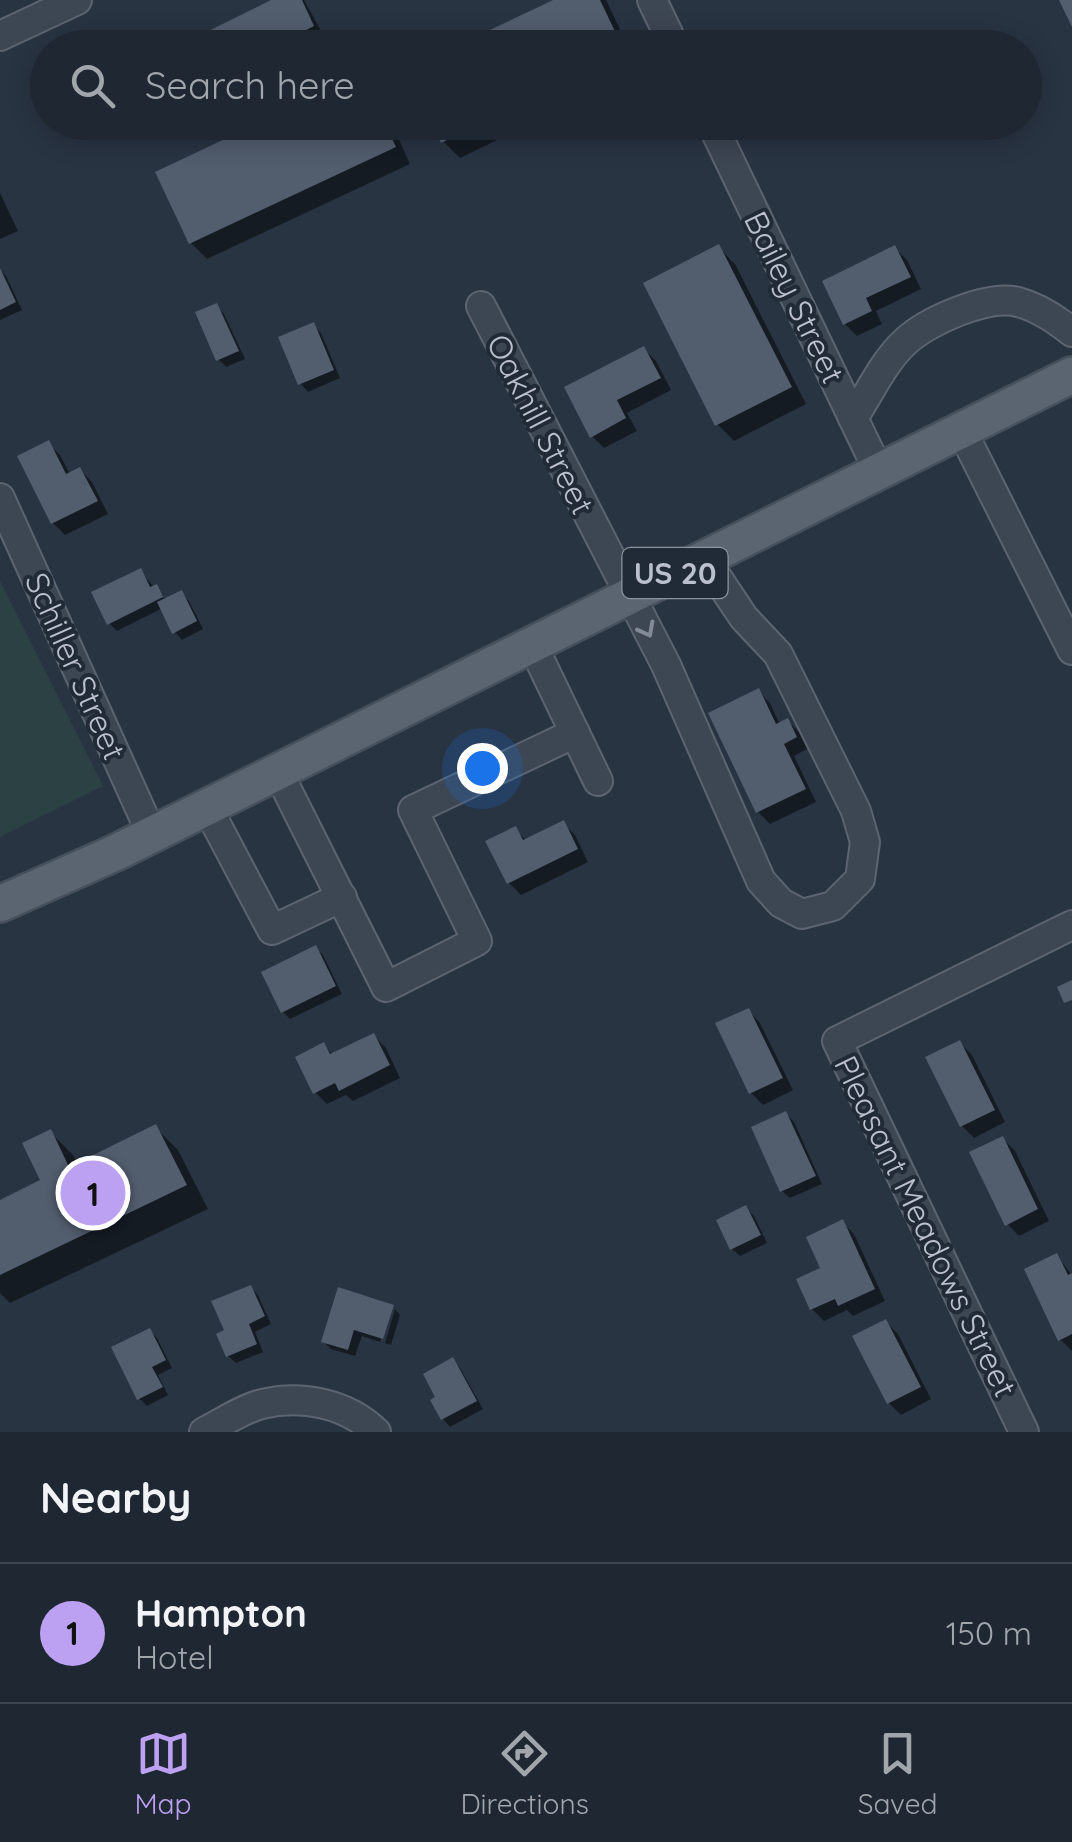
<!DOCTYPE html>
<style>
body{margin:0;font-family:Quicksand,sans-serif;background:#2c333e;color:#f1f3f6}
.you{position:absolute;left:482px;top:768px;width:35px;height:35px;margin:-25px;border:8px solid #fff;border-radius:50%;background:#1a73e8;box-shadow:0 0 0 15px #1a73e833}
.badge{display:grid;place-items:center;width:65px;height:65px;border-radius:50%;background:#bca0f2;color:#111;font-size:32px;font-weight:700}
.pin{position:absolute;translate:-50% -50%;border:5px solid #fff;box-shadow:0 2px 10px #0006}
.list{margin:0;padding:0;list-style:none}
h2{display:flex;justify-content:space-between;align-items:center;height:130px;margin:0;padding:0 40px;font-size:42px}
h2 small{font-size:32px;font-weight:400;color:#a1a5ac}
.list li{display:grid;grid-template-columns:65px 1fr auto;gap:30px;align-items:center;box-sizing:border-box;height:140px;padding:0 40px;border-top:2px solid #3c444d}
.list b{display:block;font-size:38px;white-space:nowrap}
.list p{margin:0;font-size:32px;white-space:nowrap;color:#a1a5ac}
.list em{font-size:32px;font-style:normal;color:#a1a5ac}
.icon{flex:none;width:55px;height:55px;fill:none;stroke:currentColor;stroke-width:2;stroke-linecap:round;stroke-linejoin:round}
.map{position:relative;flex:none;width:1072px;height:1432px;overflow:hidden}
.search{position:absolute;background:#1f2732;box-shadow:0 5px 25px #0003;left:30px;right:30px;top:30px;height:110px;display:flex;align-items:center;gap:25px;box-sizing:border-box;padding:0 35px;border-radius:55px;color:#a1a5ac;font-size:38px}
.sheet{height:270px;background:#1f2732}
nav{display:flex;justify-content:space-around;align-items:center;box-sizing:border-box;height:140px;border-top:2px solid #3c444d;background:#1f2732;font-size:28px;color:#a1a5ac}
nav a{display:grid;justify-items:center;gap:5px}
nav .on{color:#bca0f2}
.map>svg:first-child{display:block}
.green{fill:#2b4144}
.shadow{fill:#0007}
.building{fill:#525d6e}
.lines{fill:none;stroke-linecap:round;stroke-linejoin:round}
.minor-casing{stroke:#5b6470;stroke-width:32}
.major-casing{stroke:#464f5c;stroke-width:40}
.minor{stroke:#3d4653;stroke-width:28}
.major{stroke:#5b6572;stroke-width:35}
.oneway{stroke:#828a96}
.labels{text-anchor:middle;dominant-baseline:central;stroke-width:8;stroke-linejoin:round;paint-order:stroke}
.shield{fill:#212b38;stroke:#8c94a0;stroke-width:2.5}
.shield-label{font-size:30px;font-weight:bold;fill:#bac1cc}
.street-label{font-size:32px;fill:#bac1cc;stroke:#212b38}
</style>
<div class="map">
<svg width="1072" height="1432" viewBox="0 0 1072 1432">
<rect width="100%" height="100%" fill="#293443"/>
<polygon class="green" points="0,581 103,786 0,837"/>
<g class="shadow">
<polygon points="277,0 304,0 325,38 306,48 179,48"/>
<polygon points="559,0 606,0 629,48 458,48"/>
<polygon points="266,122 391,122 410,164 207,259 191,243"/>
<polygon points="435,122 534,122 460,158 444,142"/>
<polygon points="0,193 18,231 0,239"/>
<polygon points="719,248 735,264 806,404 734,441 718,425"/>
<polygon points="895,248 907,260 921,289 876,311 882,324 857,336 845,324"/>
<polygon points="0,270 6,276 22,310 0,320"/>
<polygon points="216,306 224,314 245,359 226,367 218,359"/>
<polygon points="313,325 321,333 340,378 308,392 301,384"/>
<polygon points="644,349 656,361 671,390 627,413 637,431 604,448 592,436"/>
<polygon points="48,443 60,455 70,474 80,470 92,482 108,514 65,535 53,523"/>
<polygon points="140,571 166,601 181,593 189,601 203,629 182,640 175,632 163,608 117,631 109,623"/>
<polygon points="758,691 770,703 780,725 788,721 800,733 807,749 794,756 816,802 770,824 758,812"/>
<polygon points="563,823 575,835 588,862 521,895 509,883 515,829 527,841"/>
<polygon points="315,948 323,955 342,994 290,1019 283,1012"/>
<polygon points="748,1010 760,1023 793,1090 763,1105 751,1093"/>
<polygon points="374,1036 386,1048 400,1078 353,1101 346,1095 327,1104 315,1092 324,1045 334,1056"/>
<polygon points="960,1043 972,1055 1005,1122 974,1138 962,1126"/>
<polygon points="786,1114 794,1122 822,1184 790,1198 782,1191"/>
<polygon points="155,1127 178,1150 208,1209 10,1303 0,1293 0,1203 44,1182 50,1132 73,1155 78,1165"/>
<polygon points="1003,1139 1015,1151 1049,1221 1019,1236 1007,1224"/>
<polygon points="746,1208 754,1216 767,1243 740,1256 732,1249"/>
<polygon points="842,1222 854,1234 885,1301 853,1316 847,1310 824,1321 812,1309 823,1269"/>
<polygon points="1057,1256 1072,1275 1072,1351 1060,1339"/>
<polygon points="251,1288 258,1295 271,1324 255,1332 263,1352 236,1363 228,1356 227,1331"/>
<polygon points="339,1290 394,1308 390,1308 380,1342 362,1336 355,1356 331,1349 323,1341"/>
<polygon points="395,1309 400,1315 391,1345 385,1343"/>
<polygon points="886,1322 898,1334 931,1399 901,1415 889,1403"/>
<polygon points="150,1331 157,1338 172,1368 158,1375 168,1395 147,1406 139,1398"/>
<polygon points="453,1360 460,1368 483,1409 450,1427 443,1419 438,1398"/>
</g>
<g class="building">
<polygon points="271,0 302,0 314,26 271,48 174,48"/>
<polygon points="553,0 600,0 623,48 452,48"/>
<polygon points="1059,0 1072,0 1072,27"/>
<polygon points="261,122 384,122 396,147 189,244 155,172"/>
<polygon points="432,122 485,122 441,143"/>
<polygon points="719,244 792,387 715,426 643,283"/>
<polygon points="895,245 911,277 866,298 872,311 843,325 822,281"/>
<polygon points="0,268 16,302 0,310"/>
<polygon points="217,303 239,351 216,361 195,312"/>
<polygon points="314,322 334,370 298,385 278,337"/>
<polygon points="644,346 661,378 617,400 626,418 590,438 564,387"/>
<polygon points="49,440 66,474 80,467 98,501 51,524 17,456"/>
<polygon points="141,568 150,587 157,584 163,597 107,625 91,592"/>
<polygon points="182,590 197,621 172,634 157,602"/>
<polygon points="759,688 776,724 788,718 797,737 784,744 806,789 756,813 708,713"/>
<polygon points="564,820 578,849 507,884 485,841 516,826 523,840"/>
<polygon points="316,945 336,986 281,1013 261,972"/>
<polygon points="1072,980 1072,1000 1064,1003 1057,987"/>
<polygon points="749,1008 783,1078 749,1094 715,1023"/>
<polygon points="374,1033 390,1065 339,1091 335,1083 313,1094 295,1057 324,1042 330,1054"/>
<polygon points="960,1040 995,1110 960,1127 925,1057"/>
<polygon points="786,1111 816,1176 780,1192 751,1127"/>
<polygon points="156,1124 187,1185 0,1275 0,1200 40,1180 22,1143 51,1129 69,1167"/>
<polygon points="1003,1136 1038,1209 1005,1226 969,1152"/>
<polygon points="746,1205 761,1235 730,1250 716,1220"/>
<polygon points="843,1219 875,1289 838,1306 835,1299 810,1310 796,1279 820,1268 806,1237"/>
<polygon points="1057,1253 1068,1275 1072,1273 1072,1334 1058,1341 1024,1269"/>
<polygon points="251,1285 265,1316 249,1324 257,1344 226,1357 216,1334 224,1330 211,1301"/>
<polygon points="338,1287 394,1305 383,1339 354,1330 348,1350 321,1342"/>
<polygon points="886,1319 921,1387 887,1404 852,1336"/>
<polygon points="150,1328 166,1360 152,1367 163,1387 137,1400 111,1347"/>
<polygon points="453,1357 477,1401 441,1420 430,1400 435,1397 423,1374"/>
</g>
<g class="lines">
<defs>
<g id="minor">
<polyline points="652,0 675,48"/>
<polyline points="0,36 77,0"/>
<polyline points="711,122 879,472"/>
<polyline points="481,306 666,665 761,881 781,903 802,914 833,906 860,879 865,842 856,811 778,654 744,618 704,558"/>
<path d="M853 418C869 394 884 361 905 342 927 321 988 294 1018 302 1037 307 1057 320 1072 332"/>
<polyline points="961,429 1072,650"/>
<polyline points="0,498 152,835"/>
<polyline points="532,644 598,781"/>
<polyline points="278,772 386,987 477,941 413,810 575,733"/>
<polyline points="207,807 272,930 342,897"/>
<path d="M204 1432C222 1423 242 1409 262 1404 302 1394 347 1404 376 1432"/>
<polyline points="1024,1432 837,1041 1072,925"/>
</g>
<polyline id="major" points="0,904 117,852 1072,375"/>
</defs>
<use href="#minor" class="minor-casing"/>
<use href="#major" class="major-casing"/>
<use href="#minor" class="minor"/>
<use href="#major" class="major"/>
</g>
<defs><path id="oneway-chevron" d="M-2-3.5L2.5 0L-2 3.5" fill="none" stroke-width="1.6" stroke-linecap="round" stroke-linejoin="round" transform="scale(2.5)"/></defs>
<use class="oneway" href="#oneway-chevron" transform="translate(647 630) rotate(62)"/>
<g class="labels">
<rect class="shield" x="622.5" y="548" width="105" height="50" rx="8"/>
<g class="shield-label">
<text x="675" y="573">US 20</text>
</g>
<g class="street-label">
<text transform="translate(795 297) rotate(64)">Bailey Street</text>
<text transform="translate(541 424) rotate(63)">Oakhill Street</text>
<text transform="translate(76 666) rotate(66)">Schiller Street</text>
<text transform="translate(926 1226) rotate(64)">Pleasant Meadows Street</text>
</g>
</g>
</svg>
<div class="you"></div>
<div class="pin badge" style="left:93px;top:1193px">1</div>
<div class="search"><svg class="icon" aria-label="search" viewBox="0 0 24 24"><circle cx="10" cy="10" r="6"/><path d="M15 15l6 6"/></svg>Search here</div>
</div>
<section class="sheet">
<h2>Nearby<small></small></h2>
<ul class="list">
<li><span class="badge">1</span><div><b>Hampton</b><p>Hotel</p></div><em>150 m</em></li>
</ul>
</section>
<nav>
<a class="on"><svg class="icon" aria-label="map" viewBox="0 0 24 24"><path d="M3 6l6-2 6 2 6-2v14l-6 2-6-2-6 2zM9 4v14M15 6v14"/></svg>Map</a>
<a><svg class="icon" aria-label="directions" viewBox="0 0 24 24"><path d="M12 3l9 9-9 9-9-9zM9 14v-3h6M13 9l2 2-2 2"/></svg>Directions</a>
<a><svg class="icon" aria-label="saved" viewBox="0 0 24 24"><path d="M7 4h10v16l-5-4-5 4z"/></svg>Saved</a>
</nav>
